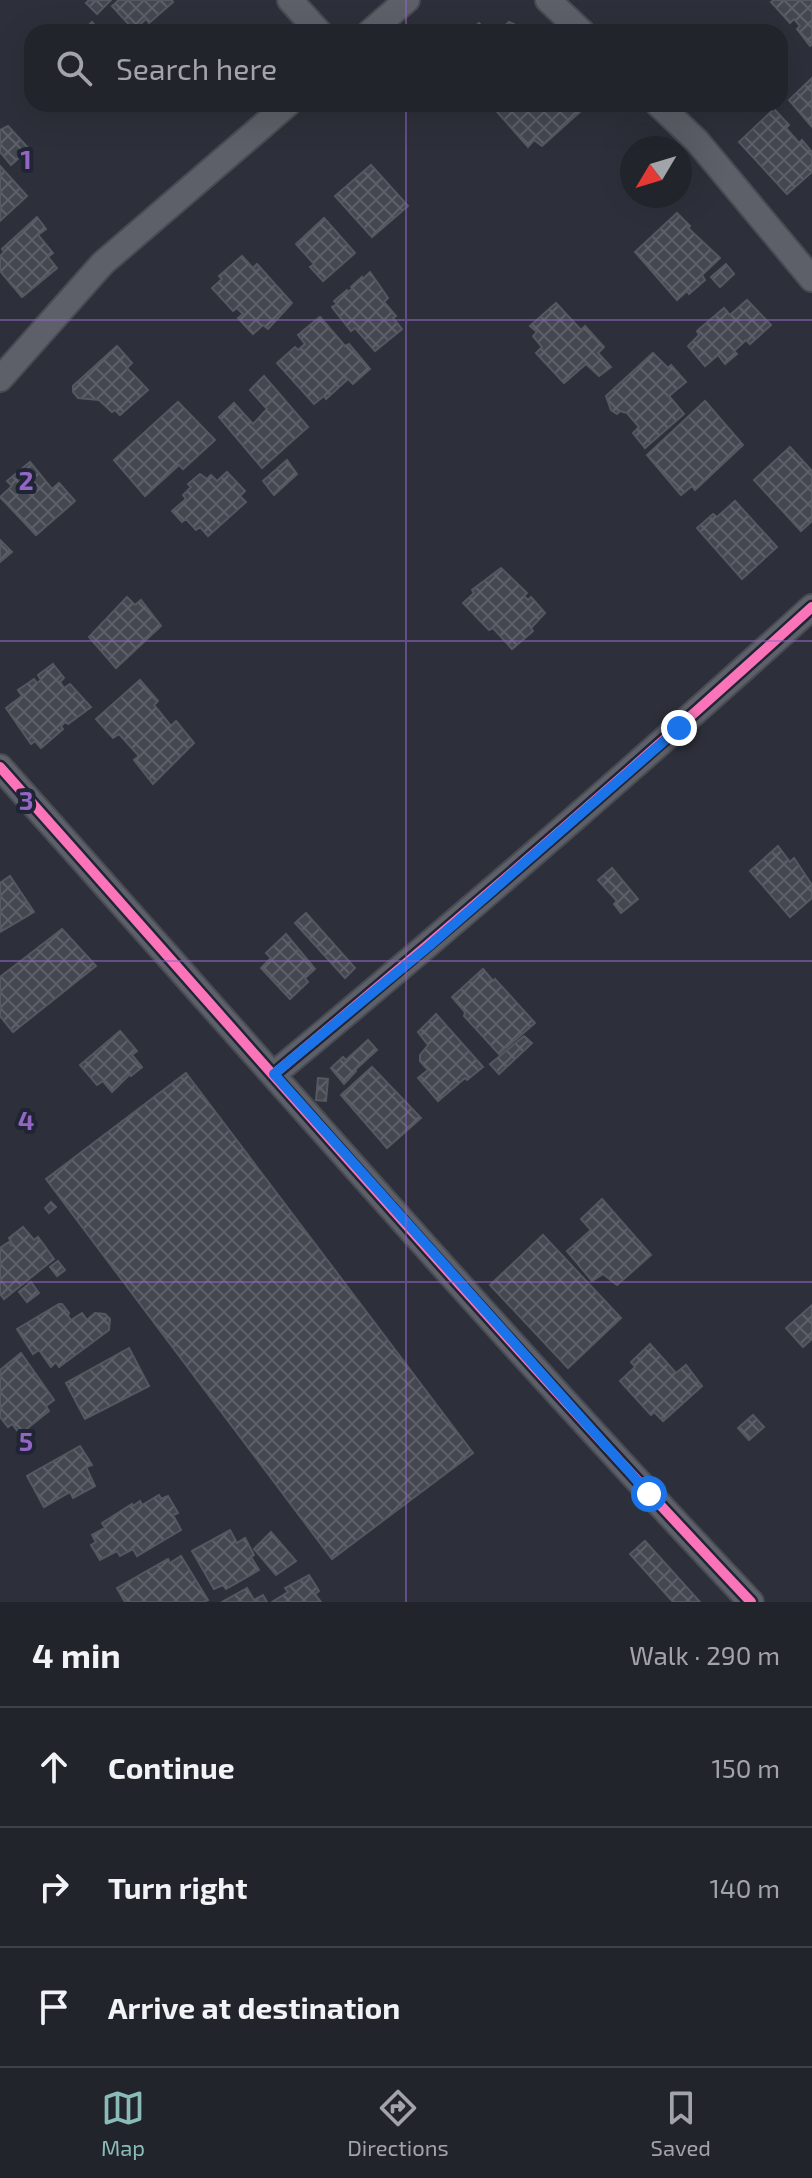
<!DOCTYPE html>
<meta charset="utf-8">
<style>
body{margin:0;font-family:"Exo 2",sans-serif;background:#2a2c34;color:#f1f3f6}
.compass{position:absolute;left:620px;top:136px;width:72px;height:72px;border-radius:50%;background:#22242c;box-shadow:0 8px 32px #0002;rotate:232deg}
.stop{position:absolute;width:24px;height:24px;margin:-18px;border:6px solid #1a73e8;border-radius:50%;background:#fff}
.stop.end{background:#1a73e8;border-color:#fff;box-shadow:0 2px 8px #0008}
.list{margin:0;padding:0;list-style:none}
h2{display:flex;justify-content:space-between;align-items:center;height:104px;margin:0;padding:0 32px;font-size:34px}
h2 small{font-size:26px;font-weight:400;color:#a2a4a9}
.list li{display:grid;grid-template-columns:52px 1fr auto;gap:24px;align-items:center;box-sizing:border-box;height:120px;padding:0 32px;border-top:2px solid #3f4148}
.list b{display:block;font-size:30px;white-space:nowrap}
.list em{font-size:26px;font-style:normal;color:#a2a4a9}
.icon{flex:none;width:44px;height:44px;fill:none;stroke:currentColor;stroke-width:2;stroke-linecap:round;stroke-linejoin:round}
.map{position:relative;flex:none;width:812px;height:1602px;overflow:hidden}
.search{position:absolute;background:#22242c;box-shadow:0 8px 32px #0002;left:24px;right:24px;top:24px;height:88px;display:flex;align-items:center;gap:20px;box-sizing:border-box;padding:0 28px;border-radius:24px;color:#a2a4a9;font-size:30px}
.sheet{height:464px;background:#22242c}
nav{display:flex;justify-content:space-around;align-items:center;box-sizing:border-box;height:112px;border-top:2px solid #3f4148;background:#22242c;font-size:22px;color:#a2a4a9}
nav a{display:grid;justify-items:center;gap:4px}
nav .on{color:#8bbbb9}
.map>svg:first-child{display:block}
.building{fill:url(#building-cross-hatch);stroke:#555861;stroke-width:2}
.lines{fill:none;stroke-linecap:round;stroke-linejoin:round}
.minor-casing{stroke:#494b53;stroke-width:28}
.minor{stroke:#5d6068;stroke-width:24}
.cycleway-casing{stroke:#202535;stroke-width:15}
.cycleway{stroke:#fb73b8;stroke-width:10}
.route{stroke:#1a73e8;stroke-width:10}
.grid{fill:none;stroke:#9366c3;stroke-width:2;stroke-opacity:0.55}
.grid-label{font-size:26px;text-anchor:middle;font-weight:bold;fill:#9366c3;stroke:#202535;stroke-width:8;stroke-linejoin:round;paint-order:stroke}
</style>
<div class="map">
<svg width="812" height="1602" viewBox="0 0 812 1602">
<defs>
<pattern id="building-cross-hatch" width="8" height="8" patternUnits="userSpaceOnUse" patternTransform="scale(2)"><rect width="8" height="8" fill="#444750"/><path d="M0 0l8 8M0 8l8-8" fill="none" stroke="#5d6068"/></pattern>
</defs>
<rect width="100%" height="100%" fill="#2d303a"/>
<g class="building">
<polygon points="89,0 111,0 97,14 86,3"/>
<polygon points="119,0 172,0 173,2 149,23 146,19 134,30 112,6"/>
<polygon points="774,0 812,0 812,44 810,46 797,29 800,26 794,19 790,23 771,2"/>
<polygon points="92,22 101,32 81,32"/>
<polygon points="509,22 516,25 523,32 498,32"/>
<polygon points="479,23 487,32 467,32"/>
<polygon points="812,78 812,127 789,100"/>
<polygon points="575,104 581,111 542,146 534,140 528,147 491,105"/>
<polygon points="774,109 789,125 786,128 799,143 802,140 812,152 812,172 787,194 739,142"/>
<polygon points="8,126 29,149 11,165 0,152 0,130"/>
<polygon points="371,165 408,206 372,237 335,196"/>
<polygon points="0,166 27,196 0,221"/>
<polygon points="677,213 690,226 688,228 720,258 702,275 705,280 689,294 687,291 677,300 635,252"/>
<polygon points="37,217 46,229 38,235 53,253 48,257 57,268 22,297 0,271 0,256 4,252 2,249"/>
<polygon points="324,218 355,253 323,281 310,267 314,264 296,244"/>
<polygon points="242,256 253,268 257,264 292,303 268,329 263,325 253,334 238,318 243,314 237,308 233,311 212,288 222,279 219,276"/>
<polygon points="726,264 734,274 720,287 711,277"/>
<polygon points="370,272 388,298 384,302 396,316 393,318 402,329 375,351 355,328 351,331 332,307 337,304 334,301 347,290 348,292 352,289 351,287 362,277 363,279"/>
<polygon points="747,300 771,325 750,344 746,340 734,351 737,354 725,364 718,355 705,366 688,346 699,335 697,331 724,308 730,315"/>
<polygon points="556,303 581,330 585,326 604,347 598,353 611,367 599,376 586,364 564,383 536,353 542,347 533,336 537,332 530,326"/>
<polygon points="320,317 345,346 349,344 370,369 353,384 348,379 326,399 324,396 314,404 277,363 295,347 298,350 305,344 298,335"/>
<polygon points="117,346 132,363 127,368 148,390 120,415 115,410 112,412 99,400 78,398 73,392 73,386"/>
<polygon points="653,353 668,368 671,365 686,382 669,396 684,414 645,448 633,433 639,427 627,413 620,411 617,414 611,410 606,396"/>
<polygon points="264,376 308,427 262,468 219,417 234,403 253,424 267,409 250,390"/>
<polygon points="705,401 743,445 695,490 692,486 681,495 647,455"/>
<polygon points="178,402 215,440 183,469 179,465 145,496 114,460"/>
<polygon points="790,447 812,471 812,521 801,531 754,480"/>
<polygon points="287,460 297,474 274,495 263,481"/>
<polygon points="30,462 52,489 59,483 75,501 36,535 0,497 12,486 7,481"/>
<polygon points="227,472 245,491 240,496 246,502 208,536 200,527 196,530 186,519 182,522 172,511 186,499 183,495 191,487 188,484 200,474 207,479 211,475 217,481"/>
<polygon points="735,501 777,547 742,579 697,528 713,514 717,517"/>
<polygon points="0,540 12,552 0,562"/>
<polygon points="501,568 527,593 524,596 528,600 531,597 545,613 531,628 533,631 512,649 493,628 489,630 463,603 474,593 472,590"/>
<polygon points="127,597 135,605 141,600 161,626 116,668 89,637"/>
<polygon points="53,664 64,678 60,682 64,688 70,684 91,707 68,724 65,722 61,726 63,729 41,748 35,741 31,744 6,708 22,696 18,690 34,679 37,683 41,680 38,675"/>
<polygon points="140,680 158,701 154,705 171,726 176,721 194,743 153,784 134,760 139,756 119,734 113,738 96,719"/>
<polygon points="778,846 790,862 794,858 812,885 812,898 790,917 750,871"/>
<polygon points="612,868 638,899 621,913 614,904 617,901 598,880"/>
<polygon points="10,876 34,912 0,932 0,883"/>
<polygon points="306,913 355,968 345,978 295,923"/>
<polygon points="62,929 96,966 13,1032 0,1016 0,977"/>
<polygon points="286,934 315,969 305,978 308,982 290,999 261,968 271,958 266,953"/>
<polygon points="483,969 493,981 495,979 535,1023 499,1054 464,1016 465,1012 452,997"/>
<polygon points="436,1014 483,1067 467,1080 465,1078 438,1101 418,1078 428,1070 420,1061 420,1055 428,1045 418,1032"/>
<polygon points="120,1031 137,1051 132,1055 142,1067 131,1076 130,1074 112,1092 103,1081 97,1085 80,1065"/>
<polygon points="524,1036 532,1043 499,1074 490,1064"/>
<polygon points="368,1040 377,1050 355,1070 356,1071 344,1084 331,1068 343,1057 346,1060"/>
<polygon points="372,1067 421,1118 387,1148 341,1095"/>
<polygon points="186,1073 473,1453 332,1559 46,1179"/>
<polygon points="318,1078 328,1079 326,1101 316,1100"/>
<polygon points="602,1199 651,1255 617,1285 603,1274 592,1281 567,1251 591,1230 581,1219"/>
<polygon points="51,1202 56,1207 49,1213 45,1208"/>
<polygon points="23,1227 34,1240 38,1237 54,1259 4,1299 0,1294 0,1248 9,1242 11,1245 12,1243 9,1238"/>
<polygon points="543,1235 621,1318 568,1368 490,1285"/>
<polygon points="58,1261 65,1270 57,1276 50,1267"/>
<polygon points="31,1282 39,1293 27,1302 19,1292"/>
<polygon points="59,1304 62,1304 69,1313 68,1316 71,1320 82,1313 87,1320 95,1313 105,1314 110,1319 109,1330 59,1367 56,1362 51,1367 39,1350 33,1354 17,1329"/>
<polygon points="812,1305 812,1339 803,1347 786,1328"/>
<polygon points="650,1344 676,1373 686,1365 702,1386 663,1421 654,1412 651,1415 620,1381 635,1367 631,1362"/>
<polygon points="129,1348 149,1386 85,1419 66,1383"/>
<polygon points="21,1353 54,1400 46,1406 49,1411 20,1434 12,1424 8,1427 0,1417 0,1370"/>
<polygon points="753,1415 764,1427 749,1440 738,1428"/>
<polygon points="80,1446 92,1465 86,1467 95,1486 73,1498 70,1492 44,1507 27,1476"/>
<polygon points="159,1495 161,1499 168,1496 178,1513 173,1515 181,1530 137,1556 133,1549 120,1556 117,1551 100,1560 91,1545 96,1542 92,1535 105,1528 102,1523 132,1504 133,1506 140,1501 142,1505"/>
<polygon points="230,1530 237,1543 245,1538 254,1555 251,1557 259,1570 226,1589 223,1585 214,1589 192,1551"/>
<polygon points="271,1532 296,1561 276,1575 254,1549"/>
<polygon points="645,1541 700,1602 673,1602 630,1554"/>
<polygon points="181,1556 208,1600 204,1602 125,1602 117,1588 168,1559 170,1563"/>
<polygon points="309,1575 319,1591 315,1594 321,1602 272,1602 288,1592 285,1588"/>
<polygon points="247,1588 254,1600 263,1595 267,1602 222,1602"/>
</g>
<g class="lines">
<defs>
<g id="minor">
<polyline points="290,0 319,32"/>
<polyline points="548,0 582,32"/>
<polyline points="370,32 407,0"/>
<polyline points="658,104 697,141 812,279"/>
<polyline points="0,379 103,263 288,104"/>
<path d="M0 767C249 1046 494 1330 751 1602"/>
<path d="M274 1074C457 922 636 767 812 607"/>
</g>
</defs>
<use href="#minor" class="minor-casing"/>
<use href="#minor" class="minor"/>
<defs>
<g id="cycleway">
<path d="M0 767C249 1046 494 1330 751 1602"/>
<path d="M274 1074C457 922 636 767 812 607"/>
</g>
</defs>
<use href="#cycleway" class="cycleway-casing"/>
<use href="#cycleway" class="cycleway"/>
</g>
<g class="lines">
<polyline class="route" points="649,1494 274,1074 429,946 679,728"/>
</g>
<path class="grid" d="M406 0V32M406 104V1602M0 320H812M0 641H812M0 961H812M0 1282H812"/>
<g class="grid-label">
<text x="26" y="169">1</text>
<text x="26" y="490">2</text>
<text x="26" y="810">3</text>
<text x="26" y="1130">4</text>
<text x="26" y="1451">5</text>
</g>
</svg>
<svg class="compass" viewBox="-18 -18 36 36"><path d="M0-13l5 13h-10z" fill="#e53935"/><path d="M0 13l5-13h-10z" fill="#a2a4a9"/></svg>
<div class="stop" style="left:649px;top:1494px"></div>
<div class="stop end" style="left:679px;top:728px"></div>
<div class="search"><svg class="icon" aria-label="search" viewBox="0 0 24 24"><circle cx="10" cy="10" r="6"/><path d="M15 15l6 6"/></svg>Search here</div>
</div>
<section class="sheet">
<h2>4 min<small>Walk · 290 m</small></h2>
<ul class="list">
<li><svg class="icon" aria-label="ahead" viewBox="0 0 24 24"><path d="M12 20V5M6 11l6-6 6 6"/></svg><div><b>Continue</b></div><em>150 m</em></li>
<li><svg class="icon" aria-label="right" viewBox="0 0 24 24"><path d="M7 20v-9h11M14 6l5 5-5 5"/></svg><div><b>Turn right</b></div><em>140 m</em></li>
<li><svg class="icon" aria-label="arrive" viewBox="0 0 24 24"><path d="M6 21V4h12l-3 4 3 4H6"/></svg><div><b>Arrive at destination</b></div></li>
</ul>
</section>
<nav>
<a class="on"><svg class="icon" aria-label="map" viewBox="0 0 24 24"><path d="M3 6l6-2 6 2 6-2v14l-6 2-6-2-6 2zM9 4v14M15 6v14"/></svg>Map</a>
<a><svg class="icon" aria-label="directions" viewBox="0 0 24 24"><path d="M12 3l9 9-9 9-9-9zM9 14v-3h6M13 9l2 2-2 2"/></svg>Directions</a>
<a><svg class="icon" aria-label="saved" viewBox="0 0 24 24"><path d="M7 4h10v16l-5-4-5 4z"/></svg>Saved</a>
</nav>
